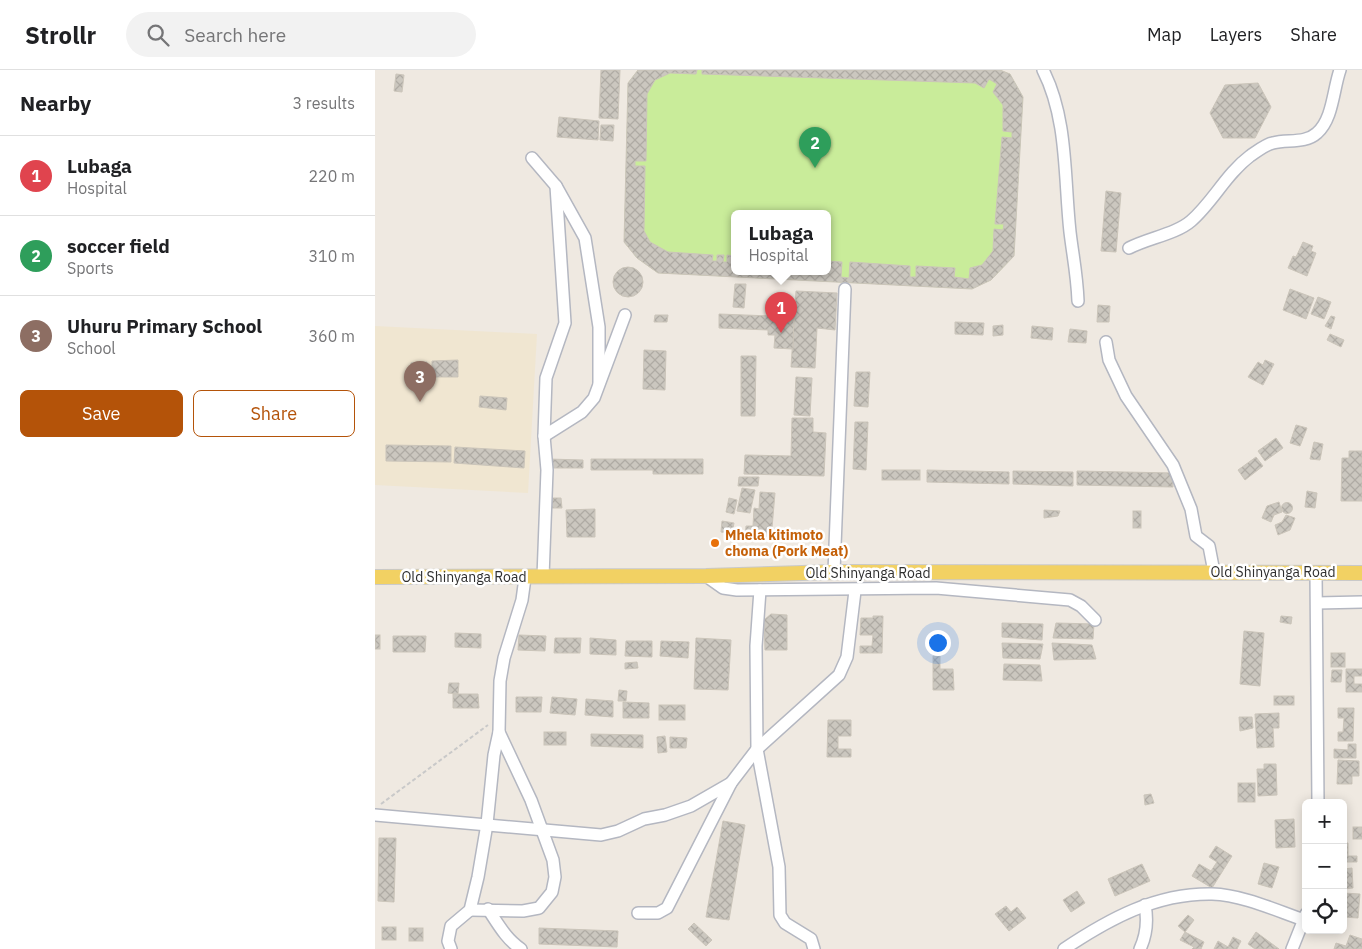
<!DOCTYPE html>
<meta charset="utf-8">
<style>
body{margin:0;font-family:"IBM Plex Sans",sans-serif;background:#f2f2f2;color:#202124}
.controls{position:absolute;right:15px;bottom:15px;display:grid;overflow:hidden;border-radius:8px;box-shadow:0 2px 12px #0003}
.controls button{width:45px;height:45px;display:grid;place-items:center;padding:0;border:0;border-bottom:1px solid #e0e0e0;background:#fff;color:#202124;font:25px sans-serif}
.you{position:absolute;left:562px;top:572px;width:18px;height:18px;margin:-12px;border:4px solid #fff;border-radius:50%;background:#1a73e8;box-shadow:0 0 0 8px #1a73e833}
.badge{display:grid;place-items:center;width:32px;height:32px;border-radius:50%;background:#b45309;color:#fff;font-size:16px;font-weight:700}
.pin{position:absolute;translate:-50% -41px;filter:drop-shadow(0 1px 2px #0008)}
.pin::after{content:'';position:absolute;top:26px;width:18px;height:15px;background:inherit;clip-path:polygon(0 0,100% 0,50% 100%)}
.popup{position:absolute;left:356px;top:140px;width:100px;height:65px;box-sizing:border-box;display:grid;place-content:center;border-radius:8px;background:#fff;filter:drop-shadow(0 1px 4px #0005);font-size:16px;white-space:nowrap;color:#757577}
.popup b{font-size:19px;color:#202124}
.popup::after{content:'';position:absolute;left:50%;top:100%;margin-left:-10px;border:10px solid transparent;border-top-color:#fff}
.list{margin:0;padding:0;list-style:none}
h2{display:flex;justify-content:space-between;align-items:center;height:65px;margin:0;padding:0 20px;font-size:21px}
h2 small{font-size:16px;font-weight:400;color:#757577}
.list li{display:grid;grid-template-columns:32px 1fr auto;gap:15px;align-items:center;box-sizing:border-box;height:80px;padding:0 20px;border-top:1px solid #e0e0e0}
.list b{display:block;font-size:19px;white-space:nowrap}
.list p{margin:0;font-size:16px;white-space:nowrap;color:#757577}
.list em{font-size:16px;font-style:normal;color:#757577}
.actions{display:flex;gap:10px;padding:15px 20px}
.actions a{flex:1;padding:11px 0;border:1px solid #b45309;border-radius:8px;text-align:center;font-size:18px;color:#b45309}
.actions .main{background:#b45309;color:#fff}
.icon{flex:none;width:28px;height:28px;fill:none;stroke:currentColor;stroke-width:2;stroke-linecap:round;stroke-linejoin:round}
.map{position:relative;flex:none;width:987px;height:879px;overflow:hidden}
header{display:flex;align-items:center;gap:30px;box-sizing:border-box;height:70px;padding:0 25px;background:#fff;border-bottom:1px solid #e0e0e0}
header strong{font-size:24px}
nav{display:flex;gap:28px;margin-inline-start:auto;font-size:18px}
.search{width:350px;height:45px;background:#f2f2f2;display:flex;align-items:center;gap:12px;box-sizing:border-box;padding:0 18px;border-radius:28px;color:#757577;font-size:19px}
main{display:flex}
aside{flex:1;background:#fff}
.map>svg:first-child{display:block}
.education{fill:#f0e6d1}
.pitch{fill:#c9ec9a;fill-rule:evenodd}
.building{fill:url(#building-cross-hatch);stroke:#cbc5ba}
.lines{fill:none;stroke-linecap:round;stroke-linejoin:round}
.minor-casing{stroke:#b4b7c1;stroke-width:14}
.major-casing{stroke:#c9c9c9;stroke-width:16}
.path{stroke:#c9c9c9;stroke-width:2;stroke-dasharray:4 2.5;stroke-linecap:butt}
.minor{stroke:#fff;stroke-width:11}
.major{stroke:#f2d163;stroke-width:14}
.food-dot{fill:#e8710a;stroke:#fff;stroke-width:2}
.labels{text-anchor:middle;dominant-baseline:central;stroke-width:5;stroke-linejoin:round;paint-order:stroke}
.food-label{font-size:14px;font-weight:bold;fill:#c56008;stroke:#fff;text-anchor:start}
.street-label{font-size:14px;fill:#2e2e2e;stroke:#fff}
</style>
<header>
<strong>Strollr</strong>
<div class="search"><svg class="icon" aria-label="search" viewBox="0 0 24 24"><circle cx="10" cy="10" r="6"/><path d="M15 15l6 6"/></svg>Search here</div>
<nav><a>Map</a><a>Layers</a><a>Share</a></nav>
</header>
<main>
<aside>
<h2>Nearby<small>3 results</small></h2>
<ul class="list">
<li><span class="badge" style="background:#e0444e">1</span><div><b>Lubaga</b><p>Hospital</p></div><em>220 m</em></li>
<li><span class="badge" style="background:#2e9e5b">2</span><div><b>soccer field</b><p>Sports</p></div><em>310 m</em></li>
<li><span class="badge" style="background:#8d6e63">3</span><div><b>Uhuru Primary School</b><p>School</p></div><em>360 m</em></li>
</ul>
<div class="actions"><a class="main">Save</a><a>Share</a></div>
</aside>
<div class="map">
<svg width="987" height="879" viewBox="0 0 987 879">
<defs>
<pattern id="building-cross-hatch" width="8" height="8" patternUnits="userSpaceOnUse" patternTransform="scale(1.25)"><rect width="8" height="8" fill="#cbc7bf"/><path d="M0 0l8 8M0 8l8-8" fill="none" stroke="#afaba4"/></pattern>
</defs>
<rect width="100%" height="100%" fill="#efe9e1"/>
<polygon class="education" points="0,256 162,264 153,423 0,415"/>
<path class="pitch" d="M263 0H625L635 4 648 27 639 186 616 210 597 219 283 203 262 188 249 172 253 13ZM360 144H452V202H360Z"/>
<g class="building">
<polygon points="226,0 245,0 243,49 224,48"/>
<polygon points="263,0 322,0 321,4 295,3 280,10 272,24 271,91 260,91 260,96 270,96 269,161 275,172 293,182 338,185 337,191 342,191 342,185 349,185 348,192 352,192 352,185 360,186 360,202 452,202 452,191 467,192 466,207 474,208 475,192 535,196 535,207 541,207 541,196 580,198 579,207 594,209 595,198 607,195 618,181 619,159 628,160 629,154 620,154 627,67 637,68 637,62 628,61 628,35 618,22 622,14 614,9 609,18 600,13 327,4 327,0 625,0 635,4 648,27 639,186 616,210 597,219 283,203 262,188 249,172 253,13"/>
<polygon points="21,4 29,5 27,22 19,21"/>
<polygon points="883,13 896,37 880,68 848,68 835,43 850,15"/>
<polygon points="184,47 224,51 223,70 182,67"/>
<polygon points="226,55 239,55 238,71 225,70"/>
<polygon points="731,121 746,123 741,182 726,181"/>
<polygon points="928,172 938,176 936,181 941,183 932,206 913,198 918,186 921,187"/>
<circle cx="253" cy="212" r="15"/>
<polygon points="360,214 371,214 369,238 358,237"/>
<polygon points="915,219 939,228 931,249 908,240"/>
<polygon points="421,221 462,223 460,260 442,258 440,298 416,297"/>
<polygon points="943,227 956,232 949,249 936,244"/>
<polygon points="723,235 735,236 734,252 722,252"/>
<polygon points="396,241 419,243 418,279 399,278 400,265 393,265 393,260 344,258 344,244 396,246"/>
<polygon points="280,245 293,245 292,252 279,252"/>
<polygon points="956,246 960,247 956,259 950,256"/>
<polygon points="580,252 609,253 608,265 580,264"/>
<polygon points="628,255 628,265 618,266 618,256"/>
<polygon points="657,256 678,258 677,270 656,268"/>
<polygon points="695,259 712,261 711,273 693,272"/>
<polygon points="955,264 969,270 966,277 952,270"/>
<polygon points="269,280 291,281 290,320 268,319"/>
<polygon points="366,286 381,286 380,346 366,346"/>
<polygon points="83,290 83,307 57,307 57,291"/>
<polygon points="890,290 899,294 888,315 873,307 883,292 888,295"/>
<polygon points="52,292 53,308 37,309 36,293"/>
<polygon points="481,302 495,302 493,337 479,336"/>
<polygon points="421,307 437,308 435,346 419,345"/>
<polygon points="105,326 132,328 131,340 104,337"/>
<polygon points="417,348 438,348 438,362 451,363 449,406 369,404 370,385 416,386"/>
<polygon points="480,352 493,352 491,400 478,399"/>
<polygon points="921,355 932,358 925,376 915,373"/>
<polygon points="901,368 908,378 890,391 883,381"/>
<polygon points="939,372 948,374 945,390 935,389"/>
<polygon points="11,375 76,376 76,392 11,391"/>
<polygon points="80,377 150,381 149,398 79,393"/>
<polygon points="974,381 987,381 987,431 966,431 967,388 974,388"/>
<polygon points="881,387 888,396 870,410 863,400"/>
<polygon points="173,389 208,390 208,398 173,398"/>
<polygon points="216,389 328,389 328,404 278,404 278,400 216,400"/>
<rect x="507" y="400" width="38" height="10"/>
<polygon points="552,400 634,402 634,414 552,412"/>
<polygon points="638,401 698,402 698,416 638,414"/>
<polygon points="702,401 798,403 798,417 702,415"/>
<polygon points="364,407 384,407 383,416 363,416"/>
<polygon points="367,418 380,420 375,443 362,441"/>
<polygon points="932,421 942,423 940,438 930,437"/>
<polygon points="385,422 400,423 396,470 370,468 371,456 378,456 379,438 384,439"/>
<polygon points="175,428 186,428 187,438 176,438"/>
<polygon points="354,428 362,430 359,444 351,442"/>
<polygon points="904,432 907,442 899,445 896,452 887,448 892,436"/>
<circle cx="912" cy="438" r="5.5"/>
<polygon points="220,439 220,467 192,467 191,440"/>
<polygon points="669,440 685,441 683,446 669,448"/>
<rect x="758" y="441" width="8" height="17"/>
<polygon points="911,445 920,448 915,460 903,465 900,455 907,452"/>
<polygon points="347,451 359,453 357,464 346,462"/>
<polygon points="396,544 412,545 412,580 390,580 389,550"/>
<polygon points="498,546 508,546 507,583 485,583 485,576 497,576 498,565 485,565 486,548 498,548"/>
<polygon points="906,546 917,547 916,554 905,552"/>
<polygon points="627,553 668,554 667,570 627,567"/>
<polygon points="681,553 719,554 718,569 678,568"/>
<polygon points="869,561 889,563 885,616 865,614"/>
<polygon points="80,563 106,564 106,578 80,577"/>
<rect x="0" y="565" width="5" height="14"/>
<polygon points="144,565 171,566 170,581 143,580"/>
<polygon points="18,566 51,566 50,582 18,582"/>
<polygon points="180,568 206,568 205,583 179,583"/>
<polygon points="215,568 241,570 241,585 215,584"/>
<polygon points="321,568 356,570 353,620 319,619"/>
<polygon points="251,571 277,571 277,587 250,586"/>
<polygon points="286,571 314,572 313,588 285,586"/>
<polygon points="627,573 668,574 665,589 628,588"/>
<polygon points="677,573 717,575 721,589 679,590"/>
<rect x="956" y="583" width="14" height="14"/>
<polygon points="558,586 565,586 565,599 578,599 579,620 558,620"/>
<polygon points="262,592 263,598 250,599 250,593"/>
<polygon points="629,594 665,595 667,611 628,610"/>
<polygon points="971,599 987,599 987,606 979,606 979,614 987,614 987,622 971,622"/>
<polygon points="957,600 967,600 966,612 956,612"/>
<polygon points="74,613 84,613 83,624 73,623"/>
<polygon points="244,620 252,621 251,631 243,631"/>
<polygon points="78,624 103,624 104,638 78,638"/>
<rect x="899" y="626" width="20" height="9"/>
<polygon points="141,627 167,627 166,642 141,642"/>
<polygon points="177,627 202,629 200,645 175,643"/>
<polygon points="211,629 238,631 238,647 210,645"/>
<polygon points="248,632 274,633 274,648 248,648"/>
<rect x="284" y="635" width="26" height="15"/>
<polygon points="963,638 979,638 978,671 963,671 963,662 968,662 969,648 963,648"/>
<polygon points="904,643 904,658 898,658 899,677 882,678 880,644"/>
<polygon points="864,647 877,647 878,658 865,661"/>
<polygon points="453,650 476,650 476,666 463,666 463,679 476,679 476,687 452,687"/>
<rect x="169" y="662" width="22" height="13"/>
<polygon points="216,664 268,665 268,678 216,676"/>
<polygon points="290,666 292,682 283,683 282,667"/>
<polygon points="295,667 312,668 311,678 295,678"/>
<polygon points="973,674 981,674 981,688 959,688 959,679 973,680"/>
<polygon points="963,690 984,691 984,706 977,706 977,714 962,714"/>
<polygon points="889,694 901,694 902,725 883,726 882,699 889,699"/>
<rect x="863" y="713" width="17" height="19"/>
<polygon points="776,724 779,733 770,735 769,725"/>
<polygon points="919,749 920,777 901,778 900,750"/>
<polygon points="348,751 370,755 354,850 331,847"/>
<rect x="978" y="757" width="9" height="12"/>
<polygon points="4,768 21,768 19,832 3,831"/>
<polygon points="968,773 973,773 973,786 982,786 982,792 968,792"/>
<polygon points="841,776 857,786 837,818 817,806 824,794 836,801 842,792 834,787"/>
<polygon points="889,793 904,797 897,818 883,814"/>
<polygon points="767,794 775,811 740,826 733,809"/>
<polygon points="977,798 978,818 968,819 968,799"/>
<polygon points="702,821 710,833 696,842 688,830"/>
<polygon points="968,823 985,824 983,848 968,847"/>
<polygon points="631,836 636,842 642,837 651,848 634,861 620,844"/>
<polygon points="813,845 819,850 810,862 803,856"/>
<polygon points="319,853 337,870 331,876 313,859"/>
<rect x="7" y="857" width="14" height="13"/>
<rect x="34" y="858" width="14" height="13"/>
<polygon points="164,858 243,861 242,877 164,874"/>
<polygon points="810,862 829,872 826,879 817,879 819,877 805,870"/>
<polygon points="881,862 904,879 880,879 873,874"/>
<polygon points="975,865 987,869 987,879 959,879 961,873 971,876"/>
<polygon points="858,867 866,871 862,879 839,879 843,871 853,877"/>
</g>
<g class="lines">
<defs>
<g id="minor">
<path d="M668 0C693 49 689 108 695 162 698 187 702 205 703 231"/>
<polyline points="157,88 181,116 210,168 224,257 224,313"/>
<path d="M754 178C773 168 801 164 816 151 838 132 851 104 875 86 881 82 891 74 898 73 912 69 930 74 942 63 958 49 958 20 965 0"/>
<polyline points="731,272 734,290 751,326 798,395 816,439 821,466 834,476 839,502"/>
<polyline points="169,366 207,342 219,328 250,245"/>
<polyline points="459,502 470,219"/>
<polyline points="941,503 943,733"/>
<polyline points="331,506 348,518 362,520 561,518 695,530 706,536 720,550"/>
<polyline points="168,507 172,400 169,366 171,308 190,253 181,116"/>
<polyline points="385,520 381,576 382,679 404,797 405,845 410,853 436,869 439,879"/>
<polyline points="942,533 987,532"/>
<polyline points="0,745 226,765 243,761 269,749 290,745 316,736 356,713"/>
<path d="M113 839C123 854 131 869 146 879"/>
<polyline points="95,840 148,841 164,838 177,822 180,807 178,790 156,730 124,662"/>
<polyline points="263,843 283,843 292,838 356,713 382,679 464,605 472,587 480,521"/>
<polyline points="76,879 73,871 76,856 95,840 103,807 112,754 119,685 124,662 125,611 129,588 147,530 150,508"/>
<path d="M689 879C734 849 781 823 837 824 868 825 900 840 929 850"/>
<path d="M765 879C772 864 773 851 770 835"/>
<polyline points="917,879 931,844"/>
</g>
<polyline id="major" points="0,507 331,506 459,502 987,503"/>
</defs>
<use href="#minor" class="minor-casing"/>
<use href="#major" class="major-casing"/>
<polyline class="path" points="6,734 113,655"/>
<use href="#minor" class="minor"/>
<use href="#major" class="major"/>
</g>
<circle class="food-dot" cx="340" cy="473" r="5"/>
<g class="labels">
<g class="food-label">
<text x="350" y="465">Mhela kitimoto<tspan x="350" dy="16">choma (Pork Meat)</tspan></text>
</g>
<g class="street-label">
<text x="898" y="502">Old Shinyanga Road</text>
<text x="493" y="503">Old Shinyanga Road</text>
<text x="89" y="507">Old Shinyanga Road</text>
</g>
</g>
</svg>
<div class="controls">
<button>+</button>
<button>−</button>
<button><svg class="icon" aria-label="locate" viewBox="0 0 24 24"><circle cx="12" cy="12" r="6"/><path d="M12 2v4M12 18v4M2 12h4M18 12h4"/></svg></button>
</div>
<div class="you"></div>
<div class="pin badge" style="left:406px;top:263px;background:#e0444e">1</div>
<div class="popup"><b>Lubaga</b>Hospital</div>
<div class="pin badge" style="left:440px;top:98px;background:#2e9e5b">2</div>
<div class="pin badge" style="left:45px;top:332px;background:#8d6e63">3</div>
</div>
</main>
